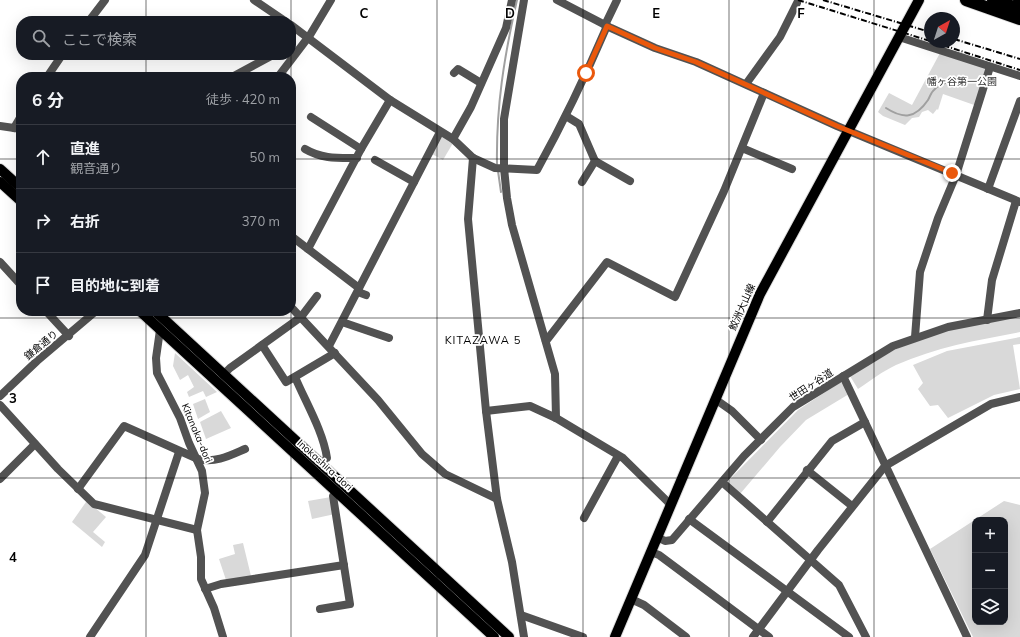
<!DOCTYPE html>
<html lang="ja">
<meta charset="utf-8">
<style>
body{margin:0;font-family:Mulish,"Noto Sans JP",sans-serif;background:#20242c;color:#f1f3f6}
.controls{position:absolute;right:12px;bottom:12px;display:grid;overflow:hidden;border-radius:8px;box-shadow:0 4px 16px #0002}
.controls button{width:36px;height:36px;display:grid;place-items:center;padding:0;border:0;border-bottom:1px solid #363941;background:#171b24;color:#f1f3f6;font:20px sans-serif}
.compass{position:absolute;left:924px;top:12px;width:36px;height:36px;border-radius:50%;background:#171b24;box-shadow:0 4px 16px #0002;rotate:39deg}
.stop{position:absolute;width:12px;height:12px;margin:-9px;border:3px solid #ea580c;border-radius:50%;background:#fff}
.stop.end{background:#ea580c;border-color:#fff;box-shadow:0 1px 4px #0008}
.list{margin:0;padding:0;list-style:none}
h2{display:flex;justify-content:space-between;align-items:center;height:52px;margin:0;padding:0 16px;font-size:17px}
h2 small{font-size:13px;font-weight:400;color:#9ea1a6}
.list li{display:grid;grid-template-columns:26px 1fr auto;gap:12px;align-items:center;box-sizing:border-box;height:64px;padding:0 16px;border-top:1px solid #363941}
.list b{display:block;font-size:15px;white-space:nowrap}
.list p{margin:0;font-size:13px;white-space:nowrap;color:#9ea1a6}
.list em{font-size:13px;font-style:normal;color:#9ea1a6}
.icon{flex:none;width:22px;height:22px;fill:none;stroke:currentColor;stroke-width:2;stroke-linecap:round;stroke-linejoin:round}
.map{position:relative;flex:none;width:1020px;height:637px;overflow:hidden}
.search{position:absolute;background:#171b24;box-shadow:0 4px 16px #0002;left:16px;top:16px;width:280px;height:44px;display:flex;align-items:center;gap:10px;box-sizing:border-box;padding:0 14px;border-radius:16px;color:#9ea1a6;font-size:15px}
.panel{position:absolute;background:#171b24;box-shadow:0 4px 16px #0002;left:16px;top:72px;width:280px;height:244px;border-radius:16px}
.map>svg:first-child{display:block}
.green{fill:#d9d9d9;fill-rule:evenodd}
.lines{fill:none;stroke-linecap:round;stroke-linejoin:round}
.stream{stroke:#a0a0a0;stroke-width:2}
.major-casing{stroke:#dbdbdb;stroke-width:12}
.highway-casing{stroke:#dbdbdb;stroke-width:14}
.minor{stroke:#525252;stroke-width:8}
.major{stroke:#000;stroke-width:10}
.highway{stroke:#000;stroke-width:12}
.rail{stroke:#000;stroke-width:2;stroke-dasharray:6 2 1 2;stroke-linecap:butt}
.route{stroke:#ea580c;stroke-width:5}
.grid{fill:none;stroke:#000;stroke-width:1;stroke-opacity:0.55}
.labels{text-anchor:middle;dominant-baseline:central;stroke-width:3.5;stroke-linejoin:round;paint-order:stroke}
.park-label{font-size:10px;fill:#303030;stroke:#fff}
.street-label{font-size:10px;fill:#000;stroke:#fff}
.neighbourhood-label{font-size:11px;letter-spacing:1px;fill:#000;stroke:#fff}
.grid-label{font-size:13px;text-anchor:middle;font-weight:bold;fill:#000;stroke:#fff;stroke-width:3.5;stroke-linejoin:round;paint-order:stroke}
</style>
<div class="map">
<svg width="1020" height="637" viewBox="0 0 1020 637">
<rect width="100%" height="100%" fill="#fff"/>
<g class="green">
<polygon points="940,53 988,69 977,106 943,94 938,110 937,109 933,114 928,110 922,112 919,117 912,118 905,125 883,116 878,112 889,93 912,105"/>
<polygon points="442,136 453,143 443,160 432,154"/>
<path d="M1020 315V332C978 340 936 347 896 365 883 371 870 381 858 389L850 376C872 363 892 350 915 340 948 327 985 322 1020 315Z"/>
<polygon points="1020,337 1020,344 1013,345 1020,389 994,395 948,418 938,405 930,406 918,389 923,383 913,365 947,351"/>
<polygon points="175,353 217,392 206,397 203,391 189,397 187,392 194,387 188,375 180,380 173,366"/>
<polygon points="839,383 842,383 849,394 806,420 780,447 740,494 730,485 729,480 798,410"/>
<polygon points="205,399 210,412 198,419 193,404"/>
<polygon points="221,411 231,428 206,439 200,422"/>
<polygon points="331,497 335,514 312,519 308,501"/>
<path d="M1004 501 1020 505V637H973L930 549ZM975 520H1005V622H975Z"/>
<polygon points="86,502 88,502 106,517 93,532 105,542 102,547 72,522"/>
<polygon points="243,543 251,576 226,580 219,559 235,554 233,545"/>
</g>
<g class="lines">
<g class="stream">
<path d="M886 108C903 119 915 119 928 100 930 97 931 92 934 90 940 83 949 82 957 81"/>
<path d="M497 165C496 107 504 57 517 0"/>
<polyline points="498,171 501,192"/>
</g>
<defs>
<g id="major">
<polyline points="0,169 21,188"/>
<polyline points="0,182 21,201"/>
<polyline points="140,311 494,637"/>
<polyline points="155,311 509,637"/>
<polyline points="615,637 760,294 919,0"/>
</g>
<g id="highway">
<polyline points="966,0 1020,19"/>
<polyline points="993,0 1020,9"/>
<polyline points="1019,0 1020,0"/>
</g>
</defs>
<use href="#major" class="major-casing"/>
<use href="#highway" class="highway-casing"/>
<g class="minor">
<polyline points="254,0 285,21"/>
<polyline points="524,0 504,119 504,168 507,198 512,225 555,374 556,418"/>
<polyline points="557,0 611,28 655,48 696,62 837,126 1020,202"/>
<polyline points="89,21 105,0"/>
<path d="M291 25 390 100 453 139 473 158 495 168 537 170C563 123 586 75 607 26"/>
<polyline points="605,25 617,0"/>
<polyline points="899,37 1020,76"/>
<polyline points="454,73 458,69 481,83"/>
<polyline points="47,77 62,55"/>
<polyline points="232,77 273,55"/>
<polyline points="278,77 310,35 331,0"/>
<polyline points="746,84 780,37 797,3"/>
<polyline points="566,116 579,124 595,161 630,181"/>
<polyline points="311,117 361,149"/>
<polyline points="0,126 21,129"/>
<polyline points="14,128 21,116"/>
<polyline points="453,139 471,107 506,28 512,0"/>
<polyline points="742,148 792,169"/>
<path d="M305 149C322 159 337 158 357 158"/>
<polyline points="473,158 468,219 486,411 497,499 512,562 524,637"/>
<polyline points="375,160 414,182"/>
<polyline points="582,182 595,161"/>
<polyline points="988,189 1020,101"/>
<polyline points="291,236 359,288"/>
<polyline points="308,249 361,149 390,100"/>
<polyline points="0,262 21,285"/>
<polyline points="358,292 366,295"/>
<polyline points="291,307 378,400 422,454 445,474 497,499"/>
<polyline points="46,311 69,336"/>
<polyline points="987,320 992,280 1016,201"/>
<polyline points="342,322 389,338"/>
<polyline points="160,330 156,358 157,373 180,418 189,443 202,471 205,493 197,530 201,557 201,579 214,608 223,637"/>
<polyline points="915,337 920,272 938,218 956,175 990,67"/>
<polyline points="546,341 607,262 675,297 724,191 764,93"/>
<polyline points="262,345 286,382 335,353"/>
<polyline points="329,346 440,132"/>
<polyline points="223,375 230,368 301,317 317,296"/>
<polyline points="843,376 967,637"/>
<path d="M295 377C306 403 323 431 327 458L321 465"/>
<polyline points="0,396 37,361 96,311"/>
<polyline points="715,399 732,411 761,440"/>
<polyline points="0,405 58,469 94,504 197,530"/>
<polyline points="486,411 530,406 556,418 623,458 671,505"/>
<polyline points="807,470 852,506"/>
<polyline points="0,479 35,444"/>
<polyline points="722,482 839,585 866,637"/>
<path d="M78 489 124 426 198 459C216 463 229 456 245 449"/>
<polyline points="584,518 618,456"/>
<polyline points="689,519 849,637"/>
<polyline points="767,522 832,441 865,422"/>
<polyline points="657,537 665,541 672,540 744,456 793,407 893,346 948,327 1020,313"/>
<polyline points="651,552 659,555 769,637"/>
<polyline points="205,589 221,584 344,565"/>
<polyline points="631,599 644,605 686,637"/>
<polyline points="320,609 350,604 333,496 337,492"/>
<polyline points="521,615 583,637"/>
<polyline points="90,637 145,555 179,452"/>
<polyline points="753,637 818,550 885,466 991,404 1020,397"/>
</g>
<use href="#major" class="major"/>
<use href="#highway" class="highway"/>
<g class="rail">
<polyline points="798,0 930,41"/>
<polyline points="823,0 930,32"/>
<polyline points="954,39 1020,59"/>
<polyline points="933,42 1020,70"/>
</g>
</g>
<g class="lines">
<polyline class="route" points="586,73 607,26 655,48 696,62 837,126 952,173"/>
</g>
<path class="grid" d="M146 0V21M291 0V637M437 0V637M583 0V637M729 0V637M874 0V637M146 55V77M0 159H21M291 159H1020M146 311V637M0 318H1020M0 478H1020"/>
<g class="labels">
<g class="park-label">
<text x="962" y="81">幡ヶ谷第一公園</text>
</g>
<g class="street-label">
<text transform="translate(742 307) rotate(-66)">鮫洲大山線</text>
<text transform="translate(41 345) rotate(-40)">鎌倉通り</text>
<text transform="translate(811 385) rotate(-33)">世田ヶ谷道</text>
<text transform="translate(197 433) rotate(67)">Kitanaka-dori</text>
<text transform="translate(325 465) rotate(42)">Inokashira-dori</text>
</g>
<g class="neighbourhood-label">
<text x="483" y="340">KITAZAWA 5</text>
</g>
</g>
<g class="grid-label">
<text x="364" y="18">C</text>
<text x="510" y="18">D</text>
<text x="656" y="18">E</text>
<text x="801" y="18">F</text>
<text x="13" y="403">3</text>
<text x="13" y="562">4</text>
</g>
</svg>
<div class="controls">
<button>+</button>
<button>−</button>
<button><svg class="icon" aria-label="layers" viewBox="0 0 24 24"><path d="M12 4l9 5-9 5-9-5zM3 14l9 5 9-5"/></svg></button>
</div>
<svg class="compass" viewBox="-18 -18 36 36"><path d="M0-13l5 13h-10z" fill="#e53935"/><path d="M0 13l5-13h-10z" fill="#9ea1a6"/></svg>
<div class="stop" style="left:586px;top:73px"></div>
<div class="stop end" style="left:952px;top:173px"></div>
<div class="search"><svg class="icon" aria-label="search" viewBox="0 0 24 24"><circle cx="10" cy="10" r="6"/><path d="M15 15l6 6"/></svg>ここで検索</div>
<section class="panel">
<h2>6 分<small>徒歩 · 420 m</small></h2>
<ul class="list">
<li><svg class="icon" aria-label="ahead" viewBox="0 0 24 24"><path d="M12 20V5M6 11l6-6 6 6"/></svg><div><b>直進</b><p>観音通り</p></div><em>50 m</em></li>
<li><svg class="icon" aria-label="right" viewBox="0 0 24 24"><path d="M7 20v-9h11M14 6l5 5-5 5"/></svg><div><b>右折</b></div><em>370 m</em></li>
<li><svg class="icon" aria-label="arrive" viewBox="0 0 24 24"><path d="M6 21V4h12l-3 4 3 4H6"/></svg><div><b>目的地に到着</b></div></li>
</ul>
</section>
</div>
